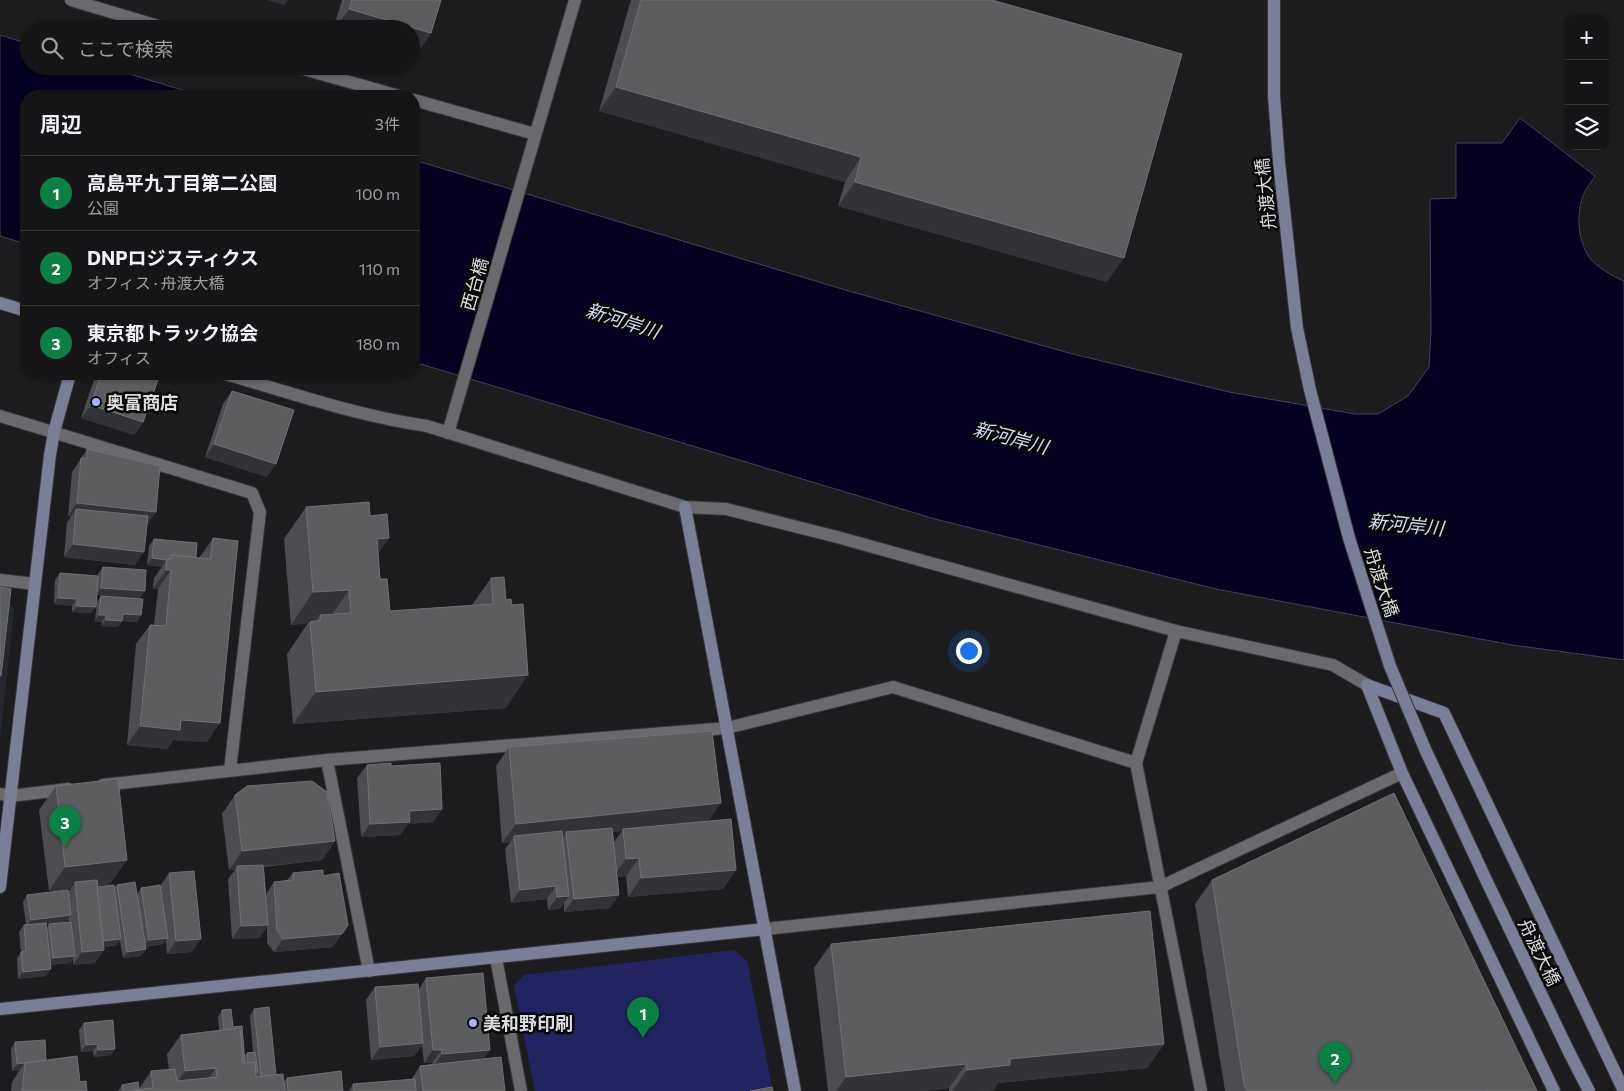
<!DOCTYPE html>
<html lang="ja">
<meta charset="utf-8">
<style>
body{margin:0;font-family:Commissioner,"Noto Sans JP",sans-serif;background:#222224;color:#f1f3f6}
.controls{position:absolute;right:15px;top:15px;display:grid;overflow:hidden;border-radius:10px;box-shadow:0 1px 4px #0004}
.controls button{width:45px;height:45px;display:grid;place-items:center;padding:0;border:0;border-bottom:1px solid #343436;background:#151517;color:#f1f3f6;font:25px sans-serif}
.you{position:absolute;left:968px;top:650px;width:18px;height:18px;margin:-12px;border:4px solid #fff;border-radius:50%;background:#1a73e8;box-shadow:0 0 0 8px #1a73e833}
.badge{display:grid;place-items:center;width:32px;height:32px;border-radius:50%;background:#0b8043;color:#fff;font-size:16px;font-weight:700}
.pin{position:absolute;translate:-50% -41px;filter:drop-shadow(0 1px 2px #0008)}
.pin::after{content:'';position:absolute;top:26px;width:18px;height:15px;background:inherit;clip-path:polygon(0 0,100% 0,50% 100%)}
.list{margin:0;padding:0;list-style:none}
h2{display:flex;justify-content:space-between;align-items:center;height:65px;margin:0;padding:0 20px;font-size:21px}
h2 small{font-size:16px;font-weight:400;color:#9d9fa1}
.list li{display:grid;grid-template-columns:32px 1fr auto;gap:15px;align-items:center;box-sizing:border-box;height:75px;padding:0 20px;border-top:1px solid #343436}
.list b{display:block;font-size:19px;white-space:nowrap}
.list p{margin:0;font-size:16px;white-space:nowrap;color:#9d9fa1}
.list em{font-size:16px;font-style:normal;color:#9d9fa1}
.icon{flex:none;width:28px;height:28px;fill:none;stroke:currentColor;stroke-width:2;stroke-linecap:round;stroke-linejoin:round}
.map{position:relative;flex:none;width:1624px;height:1091px;overflow:hidden}
.search{position:absolute;background:#151517;box-shadow:0 1px 4px #0004;left:20px;top:20px;width:400px;height:55px;display:flex;align-items:center;gap:12px;box-sizing:border-box;padding:0 18px;border-radius:28px;color:#9d9fa1;font-size:19px}
.panel{position:absolute;background:#151517;box-shadow:0 1px 4px #0004;left:20px;top:90px;width:400px;height:290px;border-radius:20px}
.map>svg:first-child{display:block}
.built{fill:#25272f}
.green{fill:#212460}
.water{fill:#030020;stroke:#44435a}
.lines{fill:none;stroke-linecap:round;stroke-linejoin:round}
.street-casing{stroke:#363638;stroke-width:14}
.secondary-casing{stroke:#363638;stroke-width:14}
.street{stroke:#6a6a6e;stroke-width:12}
.secondary{stroke:#7a7e97;stroke-width:12}
.secondary-bridge-casing{stroke:#363638;stroke-width:14;stroke-linecap:butt}
.secondary-bridge{stroke:#7a7e97;stroke-width:12}
.wall{fill:#4c4d50;fill-rule:evenodd}
.shaded-wall{fill:#323336}
.building{fill:#5c5d5f;stroke:#707174}
.poi-dot{fill:#a5b1fc;stroke:#070708;stroke-width:2}
.labels{text-anchor:middle;dominant-baseline:central;stroke-width:5;stroke-linejoin:round;paint-order:stroke}
.street-label{font-size:18px;fill:#dddee0;stroke:#070708}
.poi-label{font-size:18px;font-weight:bold;fill:#dddee0;stroke:#070708;text-anchor:start}
.water-label{font-size:19px;font-style:italic;fill:#d7dcf1;stroke:#070708}
</style>
<div class="map">
<svg width="1624" height="1091" viewBox="0 0 1624 1091">
<rect width="100%" height="100%" fill="#1c1c1f"/>
<polygon class="built" points="0,592 3,593 14,609 0,741"/>
<polygon class="green" points="734,950 747,961 773,1091 535,1091 514,986 524,975"/>
<g class="water">
<polygon points="0,35 29,44 29,66 103,66 202,96 26,96 26,244 0,236"/>
<path d="M1520 118 1595 176C1591 183 1585 189 1583 196 1576 215 1578 240 1589 257 1594 265 1615 278 1624 281V660L1512 645 1216 589 935 519 414 362V160L842 289 1069 353 1229 392 1355 414H1378L1408 396 1429 367 1431 331 1430 199 1456 198V143H1502Z"/>
</g>
<g class="lines">
<defs>
<g id="street">
<polyline points="71,0 168,29"/>
<polyline points="293,66 399,96"/>
<polyline points="414,100 535,134"/>
<path d="M226 374C293 394 359 416 427 426L685 507 726 509 837 537 1176 631 1333 665 1367 685"/>
<polyline points="0,416 252,493 260,512 230,770"/>
<polyline points="448,433 575,0"/>
<polyline points="0,580 35,584"/>
<polyline points="1176,631 1136,763 1201,1091"/>
<polyline points="327,760 369,971"/>
<polyline points="103,785 327,760 727,728 893,687 1136,763"/>
<polyline points="0,794 11,796 68,789"/>
<polyline points="765,929 1160,887 1402,773"/>
<polyline points="496,958 521,1091"/>
</g>
<g id="secondary">
<polyline points="0,303 26,311"/>
<polyline points="685,507 795,1091"/>
<polyline points="1367,685 1444,713 1624,1091"/>
<polyline points="1367,685 1402,773 1554,1091"/>
<polyline points="0,887 50,455 54,432 70,374"/>
<polyline points="0,1009 765,929"/>
<polyline points="1569,1052 1589,1091"/>
</g>
</defs>
<use href="#street" class="street-casing"/>
<use href="#secondary" class="secondary-casing"/>
<use href="#street" class="street"/>
<use href="#secondary" class="secondary"/>
<defs>
<polyline id="secondary-bridge" points="1274,0 1274,96 1279,162 1297,328 1310,390 1349,538 1390,666 1425,749 1488,884 1569,1052"/>
</defs>
<use href="#secondary-bridge" class="secondary-bridge-casing"/>
<use href="#secondary-bridge" class="secondary-bridge"/>
</g>
<g class="wall">
<polygon points="342,0 441,0 431,33 414,58 411,57 411,29 333,29"/>
<polygon points="631,0 992,0 1107,282 838,206 845,182 599,111"/>
<polygon points="96,374 160,374 143,422 134,435 81,418"/>
<polygon points="232,391 267,477 205,457 223,404"/>
<polygon points="87,449 147,525 135,565 64,557 67,522 71,517 68,516 72,472"/>
<polygon points="306,507 378,554 380,579 390,611 472,605 491,578 506,708 293,724 287,654 308,623 291,625 284,539"/>
<polygon points="213,538 207,742 173,740 167,749 127,745 136,644 150,625 154,625 158,589 153,589 154,578 162,567 147,565 149,546 154,539 196,557 199,558"/>
<polygon points="103,567 140,598 97,595 91,613 72,612 72,606 54,604 55,580 60,573 98,576 98,574"/>
<polygon points="101,596 141,615 137,622 122,621 118,627 101,626 102,622 95,621 97,602"/>
<path d="M509 747 708 822 736 870 723 889 628 897 626 876 618 877 610 908 564 912V903L559 909 548 910 547 899 511 903 505 849 510 842 502 843 496 766ZM622 831 614 842 613 832Z"/>
<polygon points="367,765 391,766 442,809 433,822 408,824 400,835 361,837 357,778"/>
<path d="M56 786 110 884 97 886V887L114 888 117 885 137 894 141 888 160 886 169 873 192 952 167 954 166 941 163 944 145 947 146 949 141 956 123 958 120 941 117 945 104 947 95 963 73 965V959L70 963 51 965 46 976 18 979 17 958 21 952 19 932 24 925H26L23 902 27 895 68 892 71 889 49 891 39 810ZM68 919 69 922 49 924 47 928 46 924 66 922Z"/>
<polygon points="235,795 335,841 322,860 264,867 266,894 274,882 287,880 293,873 323,876 333,947 274,952 267,943 267,927 259,938 232,939 228,879 235,870 229,870 222,814"/>
<polygon points="1212,880 1537,1091 1225,1091 1195,904"/>
<polygon points="831,944 1164,1044 1147,1068 998,1083 994,1090 980,1091 949,1091 949,1088 924,1091 828,1091 814,968"/>
<polygon points="426,978 490,1050 483,1059 505,1091 349,1091 353,1084 411,1080 420,1066 433,1064 432,1063 424,1063 422,1045 414,1056 371,1060 366,1000 375,987 419,989"/>
<polygon points="254,1009 276,1075 284,1082 287,1078 343,1091 118,1091 122,1085 139,1089 151,1071 169,1070 167,1054 181,1035 219,1030 218,1017 222,1010 233,1027 245,1055 247,1053 253,1052 250,1016"/>
<polygon points="84,1023 115,1049 111,1055 94,1057 93,1051 81,1052 79,1030"/>
<polygon points="15,1042 46,1060 80,1082 87,1091 11,1091 12,1082 19,1071 12,1071 11,1049"/>
</g>
<g class="shaded-wall">
<polygon points="267,0 288,0 284,5"/>
<polygon points="349,9 431,33 414,58 411,57 411,29 335,29"/>
<polygon points="616,87 861,157 845,182 599,111"/>
<polygon points="855,182 1124,258 1107,282 838,206"/>
<polygon points="91,405 143,422 134,435 81,418"/>
<polygon points="214,444 276,464 267,477 205,457"/>
<polygon points="77,503 156,512 147,525 76,509 71,517 68,516"/>
<polygon points="389,538 367,570 377,539"/>
<polygon points="73,544 144,552 135,565 64,557"/>
<polygon points="152,558 166,560 162,567 147,565"/>
<polygon points="166,570 171,570 158,589 153,589"/>
<polygon points="101,588 145,591 140,598 96,595"/>
<polygon points="349,590 327,622 321,620 320,615 315,623 310,622 308,623 291,625 313,592"/>
<polygon points="58,598 77,599 72,606 54,604"/>
<polygon points="77,606 96,607 91,613 72,612"/>
<polygon points="123,614 141,615 137,622 122,621 118,627 101,626 106,620"/>
<polygon points="99,615 106,615 102,622 95,621"/>
<polygon points="528,675 506,708 293,724 316,692"/>
<polygon points="181,720 220,723 207,742 173,740 167,749 127,745 140,726"/>
<polygon points="721,803 708,822 623,829 622,831 567,836 566,832 563,837 515,842 514,836 510,842 502,843 516,824"/>
<polygon points="442,809 433,822 408,824 400,835 361,837 370,824 409,811"/>
<polygon points="335,841 322,860 238,869 237,866 235,870 229,870 242,851"/>
<polygon points="639,858 626,876 612,878 626,859"/>
<polygon points="127,860 110,884 76,888 75,882 71,889 49,891 65,867"/>
<polygon points="736,870 723,889 628,897 641,878"/>
<polygon points="556,886 547,899 511,903 520,890"/>
<polygon points="619,895 610,908 564,912 574,899"/>
<polygon points="569,896 559,909 548,910 557,897"/>
<polygon points="71,915 66,922 26,927 31,920"/>
<polygon points="268,925 259,938 232,939 241,926"/>
<polygon points="342,934 333,947 274,952 283,939"/>
<polygon points="168,938 163,944 144,947 149,940"/>
<polygon points="121,939 117,945 97,948 102,941"/>
<polygon points="201,939 192,952 167,954 176,941"/>
<polygon points="146,949 141,956 123,958 127,952"/>
<polygon points="104,950 95,963 73,965 82,952"/>
<polygon points="75,956 70,963 48,965 53,958"/>
<polygon points="51,969 46,976 18,979 23,972"/>
<polygon points="423,1043 414,1056 371,1060 380,1047"/>
<polygon points="98,1044 93,1051 81,1052 86,1045"/>
<polygon points="1164,1044 1147,1068 998,1083 994,1090 980,1091 952,1091 967,1070 1010,1059"/>
<polygon points="115,1049 111,1055 94,1057 98,1050"/>
<polygon points="433,1050 442,1050 432,1063 424,1063"/>
<polygon points="490,1050 480,1063 433,1067 442,1054"/>
<polygon points="17,1064 24,1064 19,1071 12,1071"/>
<polygon points="966,1064 949,1088 924,1091 836,1091 846,1077"/>
<polygon points="216,1068 203,1087 172,1090 185,1071"/>
</g>
<g class="building">
<polygon points="352,0 441,0 431,33 349,9"/>
<polygon points="641,0 992,0 1182,54 1124,258 855,182 861,157 616,87"/>
<polygon points="101,374 160,374 143,422 91,405"/>
<polygon points="232,391 294,410 276,464 214,444"/>
<polygon points="87,449 160,466 156,512 77,503 81,458 87,458"/>
<polygon points="369,502 370,516 387,514 389,538 377,539 380,579 387,579 390,611 493,604 491,578 504,577 506,600 511,599 512,605 523,604 528,675 316,692 310,622 321,620 320,615 351,613 349,590 313,592 306,507"/>
<polygon points="76,509 148,516 144,552 73,544"/>
<polygon points="213,538 238,541 220,723 181,720 180,730 140,726 150,625 166,626 171,570 166,570 167,559 172,559 172,555 210,559"/>
<polygon points="154,539 197,543 196,557 172,555 170,559 167,559 166,560 152,558"/>
<polygon points="103,567 146,570 145,591 101,588"/>
<polygon points="60,573 98,576 96,607 77,606 77,599 58,598"/>
<polygon points="0,587 11,589 1,676 0,676"/>
<polygon points="101,596 143,599 141,615 123,614 122,621 106,620 106,615 99,615"/>
<polygon points="712,731 721,803 516,824 509,747"/>
<polygon points="391,763 391,766 440,763 442,809 409,811 410,822 370,824 367,765"/>
<polygon points="118,779 127,860 65,867 56,786"/>
<polygon points="312,781 327,792 335,841 242,851 235,795 247,786"/>
<polygon points="1394,793 1537,1091 1488,1091 1488,1090 1485,1091 1247,1091 1244,1085 1212,880"/>
<polygon points="731,819 736,870 641,878 639,858 626,859 623,829"/>
<polygon points="612,828 619,895 574,899 566,832"/>
<polygon points="562,831 569,896 557,897 556,886 520,890 514,836"/>
<polygon points="263,865 268,925 241,926 237,866"/>
<polygon points="323,870 323,876 339,873 348,925 342,934 283,939 277,930 274,882 293,880 293,873"/>
<polygon points="194,871 201,939 176,941 169,873"/>
<polygon points="97,880 104,950 82,952 75,882"/>
<polygon points="135,882 146,949 127,952 117,885"/>
<polygon points="114,885 121,939 103,941 97,887"/>
<polygon points="160,885 168,938 149,940 141,888"/>
<polygon points="68,890 71,915 31,920 27,895"/>
<polygon points="1150,911 1164,1044 1010,1059 1010,1065 967,1070 966,1064 846,1077 831,944"/>
<polygon points="71,922 75,956 53,958 49,924"/>
<polygon points="46,923 51,969 23,972 21,952 26,951 24,925"/>
<polygon points="483,973 490,1050 442,1054 442,1050 433,1050 426,978"/>
<polygon points="418,984 423,1043 380,1047 375,987"/>
<polygon points="269,1007 276,1075 261,1076 254,1009"/>
<polygon points="231,1009 233,1027 242,1026 245,1063 243,1063 240,1028 224,1030 222,1010"/>
<polygon points="113,1020 115,1049 98,1050 98,1044 86,1045 84,1023"/>
<polygon points="240,1028 243,1063 255,1062 256,1077 283,1074 285,1091 135,1091 134,1090 153,1088 151,1071 175,1069 177,1081 217,1077 216,1068 185,1071 181,1035"/>
<polygon points="45,1040 46,1060 17,1064 15,1042"/>
<polygon points="255,1052 258,1072 256,1072 255,1062 248,1063 247,1053"/>
<polygon points="77,1056 80,1082 86,1081 87,1091 22,1091 25,1063"/>
<polygon points="501,1057 505,1091 423,1091 420,1066"/>
<polygon points="341,1071 343,1091 288,1091 287,1078"/>
<polygon points="415,1079 416,1091 354,1091 353,1084"/>
<polygon points="138,1082 139,1089 134,1090 134,1091 123,1091 122,1085"/>
<polygon points="772,1087 773,1091 750,1091"/>
</g>
<g class="poi-dot">
<circle cx="96" cy="402" r="5"/>
<circle cx="473" cy="1023" r="5"/>
</g>
<g class="labels">
<g class="street-label">
<text transform="translate(1265 194) rotate(-96)">舟渡大橋</text>
<text transform="translate(474 284) rotate(-74)">西台橋</text>
<text transform="translate(1382 582) rotate(72)">舟渡大橋</text>
<text transform="translate(1540 952) rotate(64)">舟渡大橋</text>
</g>
<g class="poi-label">
<text x="106" y="402">奥富商店</text>
<text x="483" y="1023">美和野印刷</text>
</g>
<g class="water-label">
<text transform="translate(623 320) rotate(18)">新河岸川</text>
<text transform="translate(1011 437) rotate(15)">新河岸川</text>
<text transform="translate(1406 524) rotate(6)">新河岸川</text>
</g>
</g>
</svg>
<div class="controls">
<button>+</button>
<button>−</button>
<button><svg class="icon" aria-label="layers" viewBox="0 0 24 24"><path d="M12 4l9 5-9 5-9-5zM3 14l9 5 9-5"/></svg></button>
</div>
<div class="you"></div>
<div class="pin badge" style="left:643px;top:1038px">1</div>
<div class="pin badge" style="left:1335px;top:1083px">2</div>
<div class="pin badge" style="left:65px;top:847px">3</div>
<div class="search"><svg class="icon" aria-label="search" viewBox="0 0 24 24"><circle cx="10" cy="10" r="6"/><path d="M15 15l6 6"/></svg>ここで検索</div>
<section class="panel">
<h2>周辺<small>3件</small></h2>
<ul class="list">
<li><span class="badge">1</span><div><b>高島平九丁目第二公園</b><p>公園</p></div><em>100 m</em></li>
<li><span class="badge">2</span><div><b>DNPロジスティクス</b><p>オフィス · 舟渡大橋</p></div><em>110 m</em></li>
<li><span class="badge">3</span><div><b>東京都トラック協会</b><p>オフィス</p></div><em>180 m</em></li>
</ul>
</section>
</div>
